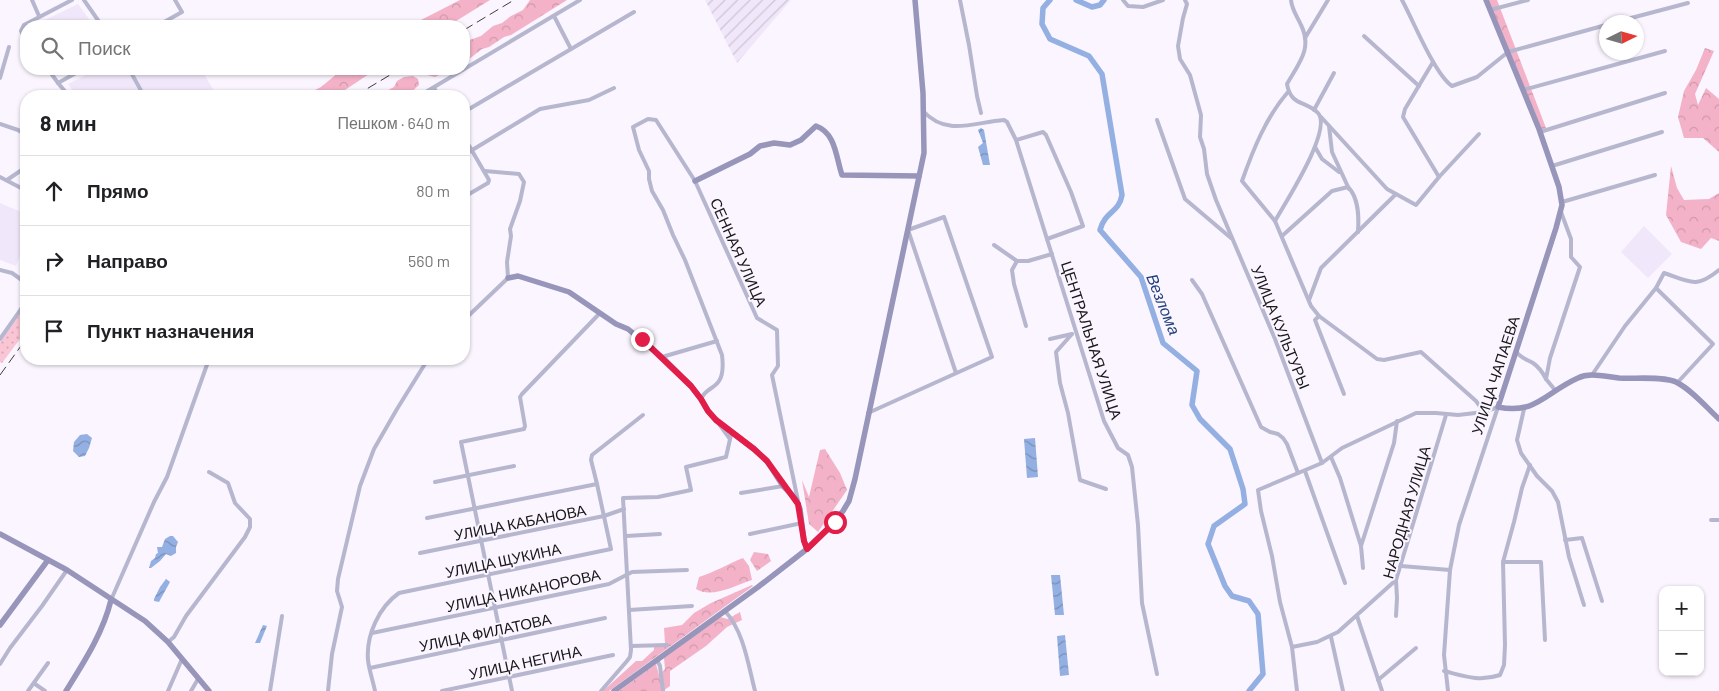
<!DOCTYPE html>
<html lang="ru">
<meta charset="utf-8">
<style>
body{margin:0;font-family:Barlow,sans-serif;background:#f2f2f2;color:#202124}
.controls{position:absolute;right:15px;bottom:15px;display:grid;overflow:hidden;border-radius:10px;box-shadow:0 1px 4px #0004}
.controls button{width:45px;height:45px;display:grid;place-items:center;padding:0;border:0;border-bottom:1px solid #e0e0e0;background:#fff;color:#202124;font:25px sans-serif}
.compass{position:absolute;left:1599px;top:15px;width:45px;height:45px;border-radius:50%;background:#fff;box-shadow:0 1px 4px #0004;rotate:85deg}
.stop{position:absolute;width:15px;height:15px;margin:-11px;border:4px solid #e11d48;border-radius:50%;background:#fff}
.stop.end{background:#e11d48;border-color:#fff;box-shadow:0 1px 5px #0008}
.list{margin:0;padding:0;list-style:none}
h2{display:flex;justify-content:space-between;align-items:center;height:65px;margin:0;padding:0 20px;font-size:21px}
h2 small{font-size:16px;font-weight:400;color:#757577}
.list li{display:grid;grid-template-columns:32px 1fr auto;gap:15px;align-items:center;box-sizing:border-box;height:70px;padding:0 20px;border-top:1px solid #e0e0e0}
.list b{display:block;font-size:19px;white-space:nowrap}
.list em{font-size:16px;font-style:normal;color:#757577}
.icon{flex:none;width:28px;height:28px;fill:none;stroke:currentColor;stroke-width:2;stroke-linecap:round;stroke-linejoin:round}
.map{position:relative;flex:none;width:1719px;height:691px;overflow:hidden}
.search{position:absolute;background:#fff;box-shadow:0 1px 4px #0004;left:20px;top:20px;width:450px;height:55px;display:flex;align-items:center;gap:12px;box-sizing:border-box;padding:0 18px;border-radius:20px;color:#757577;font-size:19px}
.panel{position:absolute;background:#fff;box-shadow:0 1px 4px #0004;left:20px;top:90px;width:450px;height:275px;border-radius:20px}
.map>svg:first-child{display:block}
.built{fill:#f1e7fa}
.industrial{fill:url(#industrial-furrows)}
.forest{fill:url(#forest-crowns)}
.garden{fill:url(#garden-dots)}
.water{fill:url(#water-waves)}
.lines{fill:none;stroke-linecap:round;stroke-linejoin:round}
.river{stroke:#94b0e3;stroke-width:5.5}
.street{stroke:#b6b6cf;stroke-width:4}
.secondary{stroke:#9795ba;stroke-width:5.5}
.rail{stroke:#3e3c41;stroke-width:1;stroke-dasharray:10 5;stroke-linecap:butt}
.route{stroke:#e11d48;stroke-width:6}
.labels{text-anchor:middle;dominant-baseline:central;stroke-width:4;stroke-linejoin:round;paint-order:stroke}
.street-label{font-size:15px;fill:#19171b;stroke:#faf5fe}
.water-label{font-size:16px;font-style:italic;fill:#22407d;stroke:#faf5fe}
</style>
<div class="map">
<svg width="1719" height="691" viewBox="0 0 1719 691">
<defs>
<pattern id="industrial-furrows" width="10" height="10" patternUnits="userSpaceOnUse" patternTransform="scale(1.25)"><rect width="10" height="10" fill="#f1e7fa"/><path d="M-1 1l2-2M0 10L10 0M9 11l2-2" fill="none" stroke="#cec5d6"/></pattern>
<pattern id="forest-crowns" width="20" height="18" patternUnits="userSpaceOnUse" patternTransform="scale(1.25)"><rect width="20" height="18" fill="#f3b2c8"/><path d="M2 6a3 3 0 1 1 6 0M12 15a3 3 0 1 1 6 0" fill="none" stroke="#d098ab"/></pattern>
<pattern id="garden-dots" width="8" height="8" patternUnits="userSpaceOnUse" patternTransform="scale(1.25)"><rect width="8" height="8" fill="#fac6d6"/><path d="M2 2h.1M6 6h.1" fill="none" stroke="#d6a9b7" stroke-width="1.8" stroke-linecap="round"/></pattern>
<pattern id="water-waves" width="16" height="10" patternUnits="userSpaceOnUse" patternTransform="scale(1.25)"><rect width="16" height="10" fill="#94b0e3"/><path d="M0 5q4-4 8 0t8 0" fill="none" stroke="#788eb7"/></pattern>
</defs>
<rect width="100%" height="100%" fill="#faf5fe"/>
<g class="built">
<polygon points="78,4 94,26 33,26"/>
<polygon points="98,69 127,69 141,96 77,96 68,84"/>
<polygon points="130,69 201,69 217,96 151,96 149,94 145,96"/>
<polygon points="0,203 26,214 26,241 16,266 0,260"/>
<polygon points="1644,226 1672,254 1648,278 1621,252"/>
</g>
<polygon class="industrial" points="705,0 791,0 737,63"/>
<g class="forest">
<polygon points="460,0 490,0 448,26 416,26 421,20"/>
<polygon points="530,0 567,0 511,35 504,37 489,47 482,49 464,63 464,42 481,36 493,26 502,23 511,16 523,10"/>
<polygon points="1488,0 1497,0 1546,128 1542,130"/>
<polygon points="1705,48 1714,51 1695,94 1698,105 1706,88 1719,99 1719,152 1703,138 1684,138 1678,117 1684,91 1696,70"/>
<polygon points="350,69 373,69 369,74 336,96 303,96 321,87 338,73"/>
<path d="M422 69H454C448 73 442 73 435 77L423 74Z"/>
<polygon points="413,76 418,79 419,85 407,96 377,96 394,87 397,81 404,77"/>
<polygon points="1671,166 1677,188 1684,200 1709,199 1719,193 1719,241 1711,238 1701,249 1681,242 1666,215"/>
<polygon points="825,449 840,473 847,490 818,532 809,524 802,480 809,497 820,450"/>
<polygon points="754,552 768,554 771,561 757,571 750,560"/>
<path d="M743 558 749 566 752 580C736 585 712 599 696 589L699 577C715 572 728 564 743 558Z"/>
<polygon points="752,585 753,586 609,691 603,691 636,661 642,661 654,650 654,647 665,643 664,628 682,625 694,613 711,603"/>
<polygon points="740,612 742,620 727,627 706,646 670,671 670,686 663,691 619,691 656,664 659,675 665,669 664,658 720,617 728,619"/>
</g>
<polygon class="garden" points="26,306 26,331 2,363 0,362 0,342"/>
<g class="water">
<polygon points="981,128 984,130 990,165 983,165 978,147 983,143 978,130"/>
<polygon points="87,434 92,438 89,448 85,456 79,457 73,451 74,442 80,435"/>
<polygon points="1035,438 1038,477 1027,478 1024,439"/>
<polygon points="170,536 173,536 178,542 176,547 176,553 171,556 166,554 160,561 151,568 149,568 151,561 155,558 156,554 158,553 157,547 162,547 165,539"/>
<polygon points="1051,575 1060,575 1064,615 1055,615"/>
<polygon points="166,579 170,582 159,602 154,601 154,599 160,587"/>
<polygon points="263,625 267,626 260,643 255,643"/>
<polygon points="1065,635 1069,675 1060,676 1057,636"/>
</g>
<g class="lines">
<g class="river">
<path d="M1050 0 1043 8 1042 24 1050 39 1089 56 1102 74 1122 195C1119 213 1105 211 1100 230L1141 277 1163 343 1197 371 1192 405 1200 419 1230 449 1243 489 1245 504 1214 526 1208 544 1225 586 1232 596 1249 601 1258 614 1263 674 1249 691"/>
<polyline points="1076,0 1092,7 1100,5 1104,0"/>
</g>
<g class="street">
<polyline points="32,0 39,16"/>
<polyline points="84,0 102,26"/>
<polyline points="960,0 969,45 977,96 981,113"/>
<polyline points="1123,0 1128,6 1143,7 1163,0"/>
<polyline points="1185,0 1187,4 1183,18 1178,46 1180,59 1190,75 1201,115 1200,137 1204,149 1207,174 1216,200 1275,339 1322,463"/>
<path d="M1402 0C1413 20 1435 75 1452 86L1477 77 1508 52 1606 25"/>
<polyline points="1490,10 1528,0"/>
<polyline points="554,16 571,49"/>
<polyline points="1616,22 1688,3"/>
<polyline points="157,26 182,12 175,0"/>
<polyline points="1364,36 1419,86"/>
<polyline points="1305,38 1328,0"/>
<polyline points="26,40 21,31 24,25 72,0"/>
<polyline points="1433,62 1405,109 1403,117 1439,177 1479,134"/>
<polyline points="48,69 58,83"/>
<polyline points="129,69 144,96"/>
<polyline points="0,78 9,47"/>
<polyline points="434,88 439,96"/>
<polyline points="1523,90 1665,51"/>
<path d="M1288 92C1266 117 1253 150 1242 181L1275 221 1311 306 1319 316 1377 359 1384 360 1421 352 1476 401 1484 412"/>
<polyline points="69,96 58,83 83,69"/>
<polyline points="419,96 580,0"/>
<polyline points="1314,110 1334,73"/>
<path d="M923 111C947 137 974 122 1004 120L1007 122 1016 140 1104 421 1118 448 1128 455 1132 467 1138 525 1142 603 1157 674"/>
<polyline points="464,112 634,12"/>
<polyline points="1321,117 1387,189 1416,205 1439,177"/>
<polyline points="1157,120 1185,199 1231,238"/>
<polyline points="0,124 18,130 26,135"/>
<polyline points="1329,126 1332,152 1349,189"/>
<polyline points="1540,132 1665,93"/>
<polyline points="464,137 489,180 488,183 464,197"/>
<polyline points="1016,140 1043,132 1046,135 1071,192 1083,226 1047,239"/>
<polyline points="1315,147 1322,159 1339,172"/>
<polyline points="464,155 540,109 589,100 614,88"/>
<polyline points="1552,166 1662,132"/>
<polyline points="0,177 21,188 26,185"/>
<polyline points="7,180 26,167"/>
<polyline points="1562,202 1655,175"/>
<path d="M1275 221C1285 203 1333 130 1318 113 1306 100 1291 107 1287 84 1298 64 1313 49 1301 25 1297 16 1292 10 1291 0"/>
<path d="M1282 236 1332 191 1348 187C1359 198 1359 217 1358 232"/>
<polyline points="994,245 1017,261 1028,261 1052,254"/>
<polyline points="1017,261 1012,270 1014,284 1026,326"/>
<polyline points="0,270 12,273 26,283"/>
<polyline points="1192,280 1202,294 1261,427 1270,432 1278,434 1283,438 1287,444 1298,473"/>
<polyline points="1656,288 1713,344 1678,382"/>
<polyline points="1309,300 1321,268 1396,194"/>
<polyline points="1319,316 1315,320 1344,394"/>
<polyline points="464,320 508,278 507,262 511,236 510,229 520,201 524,182 519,174 485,171"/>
<polyline points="1072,334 1056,352 1060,383 1068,413 1080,480 1106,489"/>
<polyline points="0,339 26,302"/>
<polyline points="1050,339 1072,334"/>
<path d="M1516 351C1520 358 1526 359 1533 363 1539 367 1543 373 1546 379"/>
<polyline points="662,357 717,341"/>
<path d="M1592 375 1625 326 1656 288 1664 273C1690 282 1696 289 1719 270"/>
<polyline points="1555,390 1546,379 1550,358 1580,267 1571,257 1571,239 1561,212"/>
<path d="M701 399C705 389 714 389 719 381 723 375 723 363 722 355L685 260 673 235 663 210 652 191 649 179V171L639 150 633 127 648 119 656 120 695 181 757 318 777 330 778 366 772 375 798 501"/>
<polyline points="1524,409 1517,440 1521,453 1537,476 1552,491 1558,502 1569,557 1584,605"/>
<polyline points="868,413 992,357 944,217 908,230 956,373"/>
<polyline points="719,424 730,439"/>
<polyline points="1331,457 1340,478 1361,546"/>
<polyline points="1305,471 1345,583"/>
<polyline points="435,482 514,466"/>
<polyline points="597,484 591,460 592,455 643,415"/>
<polyline points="741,493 783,486"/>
<polyline points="1711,520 1719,520"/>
<polyline points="750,534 802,523"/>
<polyline points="626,536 660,534"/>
<polyline points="1565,540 1582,538 1602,601"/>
<polyline points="420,553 604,516 624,509"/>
<polyline points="1503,562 1541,562 1545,640"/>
<polyline points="1401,566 1450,570"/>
<polyline points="1363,568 1361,546 1394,443 1397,421"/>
<polyline points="111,600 154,502 167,477 209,359"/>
<polyline points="629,610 692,606"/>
<path d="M725 611C744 632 748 664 755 691"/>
<polyline points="1357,616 1382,691"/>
<polyline points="1396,616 1397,598 1396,580 1446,415"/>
<polyline points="372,633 609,584 632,572 687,570"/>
<polyline points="1331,637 1343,691"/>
<polyline points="168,642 174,637 186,616 245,537 250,527 250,519 235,503 228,483 209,472"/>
<polyline points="631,646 667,645"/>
<polyline points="1292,647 1317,642 1338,632 1396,580"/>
<polyline points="657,660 660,666 663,691"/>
<polyline points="0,664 10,648 42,606 67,570"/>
<polyline points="370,668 605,618"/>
<path d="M1444 671C1464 676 1479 682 1500 675L1504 665 1505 645 1503 562 1514 522 1522 488 1530 465"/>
<polyline points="1378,680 1416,648"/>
<polyline points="35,684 45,691"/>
<polyline points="28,691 48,663"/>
<polyline points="168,691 182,659"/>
<polyline points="191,691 198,679"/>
<polyline points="270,691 282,616"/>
<polyline points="328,691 332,654 342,607 337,591 338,579 360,486 374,449 397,409 428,359"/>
<path d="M375 691C373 681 369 670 368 660 366 635 379 607 399 593L611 549 597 484 427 518"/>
<polyline points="442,691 613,655"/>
<polyline points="512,691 461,442 524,429 525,426 520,397 522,394 600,313"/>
<polyline points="601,691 627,661 630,657 631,650 623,498 658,497 691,490 686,467 726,457 731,435 734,434"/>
<polyline points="1297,691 1292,647 1280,602 1272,556 1261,511 1258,490 1322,463 1342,448 1416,413 1436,413 1458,415 1484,412 1498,407"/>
<polyline points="1448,691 1444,655 1450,570 1459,525 1498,407"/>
</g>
<g class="secondary">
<path d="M1486 0 1539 129 1559 187 1562 205 1556 228 1498 407C1536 415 1546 392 1578 378 1582 376 1588 375 1592 375 1601 375 1610 377 1619 378 1633 379 1665 376 1676 382 1692 390 1706 407 1719 419"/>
<path d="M695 181 750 154 760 146 774 143 790 145 801 140 816 126C836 133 836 158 842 175L919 176"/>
<polyline points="508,278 518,276 569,292 616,324 628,329 664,359 691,386 701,399 708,411 716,420 754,449 767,461 783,486 796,499 800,509 804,541 807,549"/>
<polyline points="0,534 67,570 145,621 168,642 209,691"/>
<polyline points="0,625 48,560"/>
<path d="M66 691C84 662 103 633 111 600"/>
<polyline points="614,691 758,587 807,549 829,528 843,511 849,501 855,479 924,153 923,93 915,0"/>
</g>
<g class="rail">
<polyline points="464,30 514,0"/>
<polyline points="355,96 400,69"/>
<polyline points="0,375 26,339"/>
</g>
</g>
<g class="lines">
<polyline class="route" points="642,339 691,386 701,399 708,411 716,420 754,449 767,461 798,504 804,541 807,549 835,522"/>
</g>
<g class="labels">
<g class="street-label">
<text transform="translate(739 252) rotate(66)">СЕННАЯ УЛИЦА</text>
<text transform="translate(1281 327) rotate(68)">УЛИЦА КУЛЬТУРЫ</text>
<text transform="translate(1092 340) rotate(72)">ЦЕНТРАЛЬНАЯ УЛИЦА</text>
<text transform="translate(1495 375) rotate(-72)">УЛИЦА ЧАПАЕВА</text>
<text transform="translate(1406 512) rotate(-74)">НАРОДНАЯ УЛИЦА</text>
<text transform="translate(520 522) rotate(-11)">УЛИЦА КАБАНОВА</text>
<text transform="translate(503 560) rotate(-12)">УЛИЦА ЩУКИНА</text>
<text transform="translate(523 590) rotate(-12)">УЛИЦА НИКАНОРОВА</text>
<text transform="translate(485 632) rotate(-12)">УЛИЦА ФИЛАТОВА</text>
<text transform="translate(525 662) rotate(-12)">УЛИЦА НЕГИНА</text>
</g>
<g class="water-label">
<text transform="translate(1164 304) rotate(68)">Везлома</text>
</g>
</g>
</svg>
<div class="controls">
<button>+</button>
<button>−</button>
</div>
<svg class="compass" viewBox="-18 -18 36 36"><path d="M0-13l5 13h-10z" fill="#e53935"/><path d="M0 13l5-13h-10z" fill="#757577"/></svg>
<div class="stop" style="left:835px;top:522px"></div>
<div class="stop end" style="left:642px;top:339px"></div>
<div class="search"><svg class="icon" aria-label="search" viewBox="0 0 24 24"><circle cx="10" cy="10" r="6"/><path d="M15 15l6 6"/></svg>Поиск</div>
<section class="panel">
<h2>8 мин<small>Пешком · 640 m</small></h2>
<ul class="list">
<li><svg class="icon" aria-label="ahead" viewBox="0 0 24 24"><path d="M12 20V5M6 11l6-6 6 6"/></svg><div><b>Прямо</b></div><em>80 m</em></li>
<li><svg class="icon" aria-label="right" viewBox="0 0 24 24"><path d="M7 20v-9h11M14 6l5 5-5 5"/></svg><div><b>Направо</b></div><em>560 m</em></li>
<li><svg class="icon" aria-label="arrive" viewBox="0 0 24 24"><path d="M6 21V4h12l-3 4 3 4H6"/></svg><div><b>Пункт назначения</b></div></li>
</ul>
</section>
</div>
